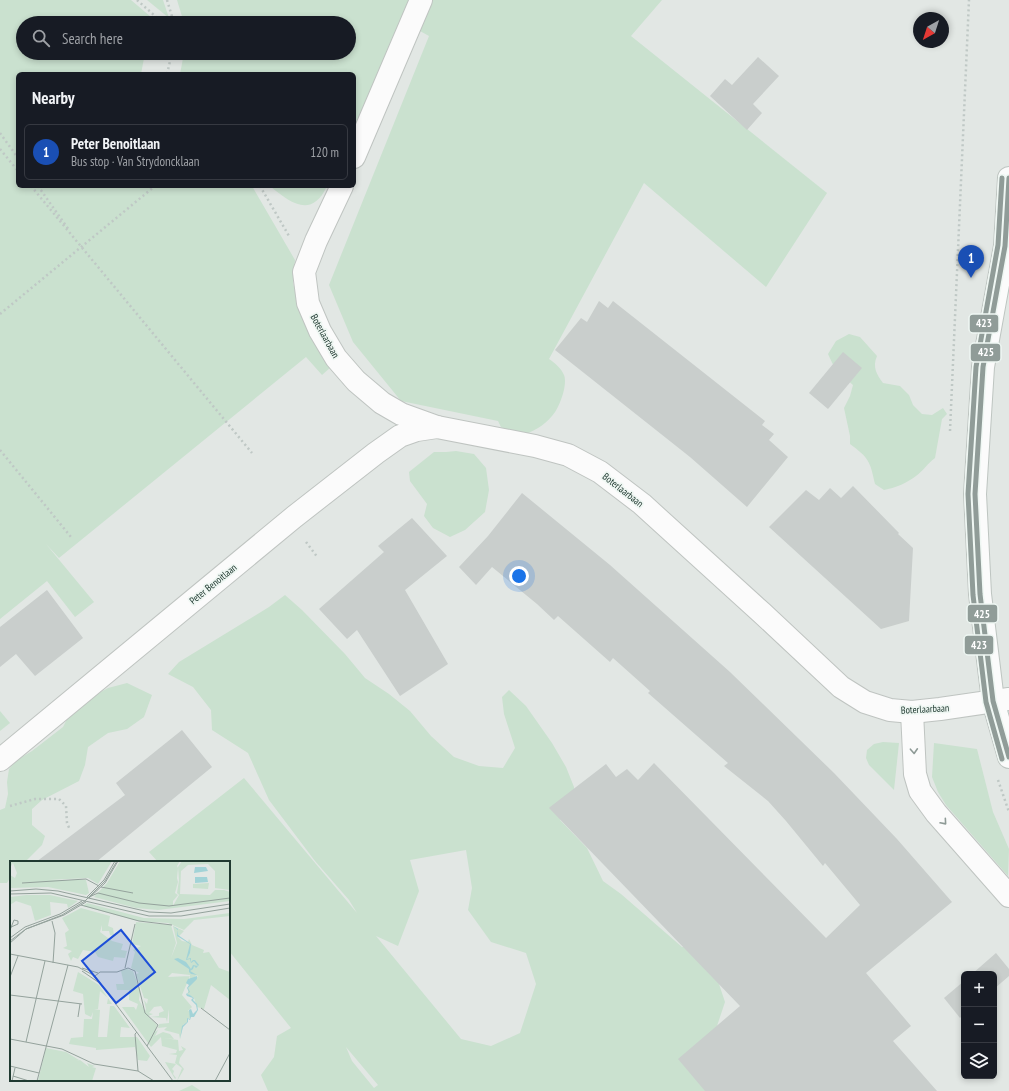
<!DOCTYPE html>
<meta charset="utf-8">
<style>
body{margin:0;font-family:"PT Sans Narrow",sans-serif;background:#242831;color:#f1f3f6}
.controls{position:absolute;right:12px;bottom:12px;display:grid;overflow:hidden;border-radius:6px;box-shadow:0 2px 6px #0003}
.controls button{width:36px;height:36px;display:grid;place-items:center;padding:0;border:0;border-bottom:1px solid #363941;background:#171b24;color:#f1f3f6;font:20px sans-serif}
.compass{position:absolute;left:913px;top:12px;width:36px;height:36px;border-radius:50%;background:#171b24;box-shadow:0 2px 6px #0003;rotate:219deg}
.you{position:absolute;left:519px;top:576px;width:14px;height:14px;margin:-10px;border:3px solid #fff;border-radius:50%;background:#1a73e8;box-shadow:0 0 0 6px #1a73e833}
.badge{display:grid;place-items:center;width:26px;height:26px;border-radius:50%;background:#647770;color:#fff;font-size:13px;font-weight:700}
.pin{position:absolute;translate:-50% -33px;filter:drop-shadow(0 1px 2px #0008)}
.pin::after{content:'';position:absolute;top:21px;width:14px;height:12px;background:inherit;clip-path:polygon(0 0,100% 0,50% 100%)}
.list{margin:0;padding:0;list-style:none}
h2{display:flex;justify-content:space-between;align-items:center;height:52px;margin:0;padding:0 16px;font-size:17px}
h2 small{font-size:13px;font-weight:400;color:#9ea1a6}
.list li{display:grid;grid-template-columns:26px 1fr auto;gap:12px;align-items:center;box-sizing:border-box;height:56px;margin:0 8px 8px;padding:0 8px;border:1px solid #363941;border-radius:6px}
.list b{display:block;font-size:15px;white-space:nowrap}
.list p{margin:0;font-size:13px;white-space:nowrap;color:#9ea1a6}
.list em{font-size:13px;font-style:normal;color:#9ea1a6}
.icon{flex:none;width:22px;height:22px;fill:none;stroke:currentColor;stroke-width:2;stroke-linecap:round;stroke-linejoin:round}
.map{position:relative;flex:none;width:1009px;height:1091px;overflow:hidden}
.search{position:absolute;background:#171b24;box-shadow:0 2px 6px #0003;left:16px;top:16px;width:340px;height:44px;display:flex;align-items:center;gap:10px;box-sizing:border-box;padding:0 14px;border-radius:22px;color:#9ea1a6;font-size:15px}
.panel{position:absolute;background:#171b24;box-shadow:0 2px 6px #0003;left:16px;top:72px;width:340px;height:116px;border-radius:6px}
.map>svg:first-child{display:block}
.green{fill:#cae1cf;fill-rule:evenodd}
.building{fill:#c9cecc}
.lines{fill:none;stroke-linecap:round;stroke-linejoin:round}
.minor-casing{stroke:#bfc4c1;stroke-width:24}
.secondary-casing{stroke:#bec5c1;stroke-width:24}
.path{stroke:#bfc8c5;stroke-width:2.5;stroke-dasharray:2 3;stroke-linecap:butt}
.minor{stroke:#fbfbfb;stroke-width:22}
.secondary{stroke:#fbfbfb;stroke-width:22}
.bus-1-casing{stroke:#eff7f3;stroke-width:8}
.bus-2-casing{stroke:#eff7f3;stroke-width:8}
.bus-1{stroke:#909c98;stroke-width:5}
.bus-2{stroke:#909c98;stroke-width:5}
.oneway{stroke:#8e9a96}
.labels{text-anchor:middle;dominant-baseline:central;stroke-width:3.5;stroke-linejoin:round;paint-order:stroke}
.street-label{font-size:10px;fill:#203a31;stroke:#eff7f3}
.inset-road{fill:none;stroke:#94a29c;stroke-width:1}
.view{fill:#1d4ed8;fill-opacity:0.15;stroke:#1d4ed8;stroke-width:2}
.inset-edge{fill:none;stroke:#203a31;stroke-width:2}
.line-badge{stroke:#eff7f3;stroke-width:1.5}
.badge-label{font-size:11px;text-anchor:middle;font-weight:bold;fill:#fff}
</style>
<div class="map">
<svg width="1009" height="1091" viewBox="0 0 1009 1091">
<rect width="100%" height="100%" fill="#e2e7e4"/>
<g class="green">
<polygon points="0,0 131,0 151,17 150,23 23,23 23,53 145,53 141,74 18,74 18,186 252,186 295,260 293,283 299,308 331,367 322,375 306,357 59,558 46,544 94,602 75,617 47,581 0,619"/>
<polygon points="147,0 163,0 169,18"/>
<polygon points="177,0 410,0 354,127 354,74 180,74 184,53 349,53 349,23 184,23"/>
<path d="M432 0H662L631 36 827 193 766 287 644 183 549 359C555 363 561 368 564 375 568 385 559 409 552 416 544 426 532 432 521 436L501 427 498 421 401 401 353 342 329 285 429 36 420 31Z"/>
<path d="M270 186H327C312 219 290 203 270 186Z"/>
<path d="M849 334 860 337 877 356C872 367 877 375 883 383L900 386 909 395 913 405 922 414 932 415 943 408 947 414 942 419 935 458C928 463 923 471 916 476 907 483 895 488 884 490L875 484C870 461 869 458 850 444V436L844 408 850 396 853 385 843 376 836 371 828 354 836 341Z"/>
<polygon points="456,451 474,454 486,468 489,490 485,512 465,530 450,537 433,528 424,516 427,504 410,481 409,472 434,452 446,452"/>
<path d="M285 595 302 610 345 654 365 678 389 694 410 711 431 736 454 757 479 766 503 768 515 748 504 714 502 697 509 690 526 706 552 743 566 767 574 787V809L560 820 587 848 603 881 621 894 682 947 692 946 712 963 725 1002 713 1038 725 1091H268L261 1075 274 1057 277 1036 291 1028 229 951V862H158L149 852 244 778 357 913 349 900 315 861 269 800 248 753 212 730 211 710 193 687 168 674 179 662 269 607ZM466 850 472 888 468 910 491 942 526 953 536 984 520 1033 491 1046 461 1039 376 936 398 946 419 891 410 860ZM346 1047 378 1085 374 1088 352 1061Z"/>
<polygon points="127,683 152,695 144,717 127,729 108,733 88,747 85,765 79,781 42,800 32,809 32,825 45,836 42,845 25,862 11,862 11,876 7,883 0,883 0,810 5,808 8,794 7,782 9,769 17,760 32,751 63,727 73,707 108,688"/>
<polygon points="0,711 10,723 0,731"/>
<polygon points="883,742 899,743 894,790 869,765 866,758 867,750 874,744"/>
<polygon points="934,743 977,749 993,812 1009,849 1008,876 946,805 938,792 932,777"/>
<polygon points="192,1085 201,1091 179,1091"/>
</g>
<g class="building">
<polygon points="758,57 779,76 753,104 762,113 747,130 710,96 725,79 732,85"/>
<polygon points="599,301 608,308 613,301 765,421 762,425 774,434 769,440 788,457 747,507 690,457 555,350 581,318 587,322"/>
<polygon points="843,352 862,368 828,409 809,393"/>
<polygon points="853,486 899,533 898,534 913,548 909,621 881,629 769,527 806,490 819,500 830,488 841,498"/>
<polygon points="522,493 610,565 730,672 834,773 897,839 952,902 866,973 911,1026 893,1041 937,1091 705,1091 678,1059 740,1006 549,808 550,807 606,764 616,777 627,769 638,780 654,763 826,938 860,905 825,863 823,866 786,821 768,801 724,766 728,763 648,693 650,691 613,658 610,662 558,616 554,620 537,604 492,567 476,585 459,567 488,536"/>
<polygon points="412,518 447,556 405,590 448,664 400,696 357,630 347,639 319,609 384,552 378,546"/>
<polygon points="47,590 83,638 35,676 16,654 0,667 0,627"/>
<polygon points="182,730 212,767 96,862 36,862 125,795 116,783"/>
<polygon points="996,953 1009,969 1009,976 994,989 994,974 972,974"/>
<polygon points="964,981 964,1014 960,1018 944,998"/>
</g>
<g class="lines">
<defs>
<g id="minor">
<polyline points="354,157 421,0"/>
<polyline points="342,186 316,241 304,272 308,303 320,331 336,358 356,381 382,403 401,414 437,427 535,446 568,455 600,472 642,504 762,613 841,687 865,702 890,710 912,712 940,709 1009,699"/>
<polyline points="912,712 915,774 920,791 936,813 1009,896"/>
<polyline points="0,760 294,517 376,453 400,436 417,430 437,427"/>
</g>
<polyline id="secondary" points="1009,178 1005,246 983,367 975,494 980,594 993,701 1009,757"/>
</defs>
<use href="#minor" class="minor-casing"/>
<use href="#secondary" class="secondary-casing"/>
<g class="path">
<polyline points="137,0 163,23"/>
<polyline points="167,0 174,23"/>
<polyline points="167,74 172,53"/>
<polyline points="0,133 18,158"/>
<polyline points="0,149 18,171"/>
<polyline points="31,186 252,453"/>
<polyline points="38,186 69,230"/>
<polyline points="260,186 289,236"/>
<polyline points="0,314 155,186"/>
<polyline points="950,431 969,0"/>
<polyline points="0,450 71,537"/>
<polyline points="306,542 318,558"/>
<polyline points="998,780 1009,812"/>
<polyline points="10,806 35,799 59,799 66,806 67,823 70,830"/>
</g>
<use href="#minor" class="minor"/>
<use href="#secondary" class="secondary"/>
<defs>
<polyline id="bus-1" points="1009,178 1005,246 983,367 975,494 980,594 993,701 1009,757"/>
<polyline id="bus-2" points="1002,178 998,245 976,367 968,494 973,595 986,702 1002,759"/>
</defs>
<use href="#bus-1" class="bus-1-casing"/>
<use href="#bus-2" class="bus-2-casing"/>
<use href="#bus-1" class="bus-1"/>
<use href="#bus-2" class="bus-2"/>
</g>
<defs><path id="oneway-chevron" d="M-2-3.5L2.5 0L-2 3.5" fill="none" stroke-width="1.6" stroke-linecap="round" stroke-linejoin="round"/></defs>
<g class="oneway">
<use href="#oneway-chevron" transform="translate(914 751) rotate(87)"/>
<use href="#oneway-chevron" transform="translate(944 822) rotate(49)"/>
</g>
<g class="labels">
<g class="street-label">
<text transform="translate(325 336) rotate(61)">Boterlaarbaan</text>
<text transform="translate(623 490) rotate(38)">Boterlaarbaan</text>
<text transform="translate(213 584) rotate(-39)">Peter Benoitlaan</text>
<text transform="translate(925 709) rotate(-3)">Boterlaarbaan</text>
</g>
</g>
<g transform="translate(10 861)">
<rect width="220" height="220" fill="#e2e7e4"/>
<path d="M0 0H102L88 23 78 17 38 19H76L79 32 76 34 38 26 0 27V14L5 17 7 12 3 2 0 7ZM110 0H170L167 5 168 7 167 17 168 21 165 32 168 34 163 40V45L169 34 167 32 169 19 168 6 172 0H220V29L205 27V10L198 3 178 4 171 10 170 33 200 34 205 29H214L220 31V40L148 49 126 47 84 36 97 22ZM199 22 198 28 183 27V23ZM16 34H40L68 40 58 47 57 43 40 41 41 54 25 60 21 45 6 40 0 44V36ZM77 42 134 57 174 58 220 52V55L184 59 174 69 158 62 128 60 73 45ZM71 47 100 55 98 65 103 67 104 75 100 74 99 70H92V64L90 71 102 80 113 83 111 89 117 90 115 97 104 96 103 100 88 96 85 91 73 89 68 98 63 96 61 100 58 93 62 90 53 87 57 85 55 72 59 69 52 57ZM126 61 161 64 166 82 161 97 180 114 162 112 158 116 180 115 172 134 182 146 178 150 159 148 157 161 156 157 140 156 149 155V152L154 150 151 145 144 146 139 152 143 153 138 155 147 164 145 171 148 169 145 175 153 171 160 173 164 178 154 177 168 179 169 190 173 189 171 185 176 188 170 197 169 202 174 208 167 220 172 207 165 202 167 194 159 193 166 192 167 189 152 185 151 176 141 186 112 146H124L126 149 128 143 119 139V129H107L106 123H114L111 110 117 108 123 110 130 130 129 139 135 150 136 148 134 139 137 143 138 138 134 137 126 113 129 112 121 107 125 91 123 89 131 85 122 83ZM163 65 174 70 168 76 172 80 178 81 179 78 182 84 194 89 193 92 199 91 209 107 220 111V139L201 124 194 148 187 146 184 137 180 134 178 135V127L188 115 180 112 187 115 180 118V114L161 97 167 82ZM68 111 89 124 102 143H97L98 137 90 130 88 148H84L90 149 88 176H97L100 145H104L120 167 111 166 110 176H127L140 195 137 200 128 199 125 186 86 189V187L59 183 61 177 73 176 74 158H82L83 151 81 156 75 153 73 133 63 130ZM159 148 180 150V158L177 157V161L173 164 170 178 169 173 154 169 157 166 148 167 149 163 159 162ZM36 187 56 191 69 199 66 200 70 199 79 206 77 202 85 205 82 206 86 207 82 220H28ZM155 201 166 203 162 208 164 210 163 213 166 217 165 218Z" fill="#cae1cf"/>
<path d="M185 6H196L198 10 184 12ZM185 16H197L198 21 185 22ZM163 65 168 68V74L181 83 180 92 177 98 181 97V101L183 99H185L189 104 186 107 184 105 183 108 180 110 187 114 181 113 179 111V108L164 98 168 97 176 101 181 108 183 104 188 105 184 100 181 102 180 98 176 99 180 83 167 75 168 69ZM187 115V118L178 127 180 131 177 133 180 134 184 137 183 139 187 143 188 149 184 156H181L180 159 178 158V161L173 166 170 178 172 165 177 161V157L180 158 179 149 181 148 183 153 187 149 186 144 181 139 183 137 177 135 176 133 179 131 177 127 179 124 176 122 178 118Z" fill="#a2d3d7"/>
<path class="inset-road" d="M12 22 76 18 89 25M91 26 123 32M0 30 26 28 48 30 139 51 161 52 220 43M0 33 41 32 139 55H171L220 47M77 36 94 19 105 0M79 36 88 32 129 42 159 45 220 37M79 37 95 22 108 0M71 44 129 60 162 64M42 60 45 72 43 102M0 69 4 59 8 60V63L1 66M0 77 15 66 50 53 72 40M0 80 16 68 52 54 75 40 95 20 107 0M0 82 16 68 54 54 76 41M0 93 68 106 85 115 163 220M72 107 88 112M115 107 125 63M72 110 88 121M85 115 90 111H107L118 107 125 110 135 152 148 164 137 185M0 116 8 95M0 134 72 143M191 147 220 169M68 156 70 143M127 171 125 173 128 210M0 178 52 188 84 203 128 210 144 220M16 181 35 100M0 205 29 212M3 215 19 220M2 220 5 207M27 220 58 104M205 220 220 192"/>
<path class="view" d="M111 69 145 111 106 142 72 100Z"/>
<rect width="220" height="220" class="inset-edge"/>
</g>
<g class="line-badge">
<rect x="969" y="314" width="30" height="19" rx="4" fill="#909c98"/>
<rect x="970" y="343" width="31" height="19" rx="4" fill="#909c98"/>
<rect x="967" y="604" width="31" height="19" rx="4" fill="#909c98"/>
<rect x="964" y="635" width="30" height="20" rx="4" fill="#909c98"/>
</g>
<g class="badge-label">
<text x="984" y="327">423</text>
<text x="986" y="356">425</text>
<text x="982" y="618">425</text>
<text x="979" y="649">423</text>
</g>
</svg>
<div class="controls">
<button>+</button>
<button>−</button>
<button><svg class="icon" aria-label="layers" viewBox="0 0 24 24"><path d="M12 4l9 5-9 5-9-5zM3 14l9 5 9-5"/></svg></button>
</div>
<svg class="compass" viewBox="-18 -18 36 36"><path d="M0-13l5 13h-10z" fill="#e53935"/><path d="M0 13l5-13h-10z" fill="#9ea1a6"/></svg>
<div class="you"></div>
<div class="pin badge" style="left:971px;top:278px;background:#1a4fb4">1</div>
<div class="search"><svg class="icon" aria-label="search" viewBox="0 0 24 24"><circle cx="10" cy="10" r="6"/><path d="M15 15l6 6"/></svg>Search here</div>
<section class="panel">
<h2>Nearby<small></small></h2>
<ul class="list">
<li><span class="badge" style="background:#1a4fb4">1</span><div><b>Peter Benoitlaan</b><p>Bus stop · Van Strydoncklaan</p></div><em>120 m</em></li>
</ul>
</section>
</div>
